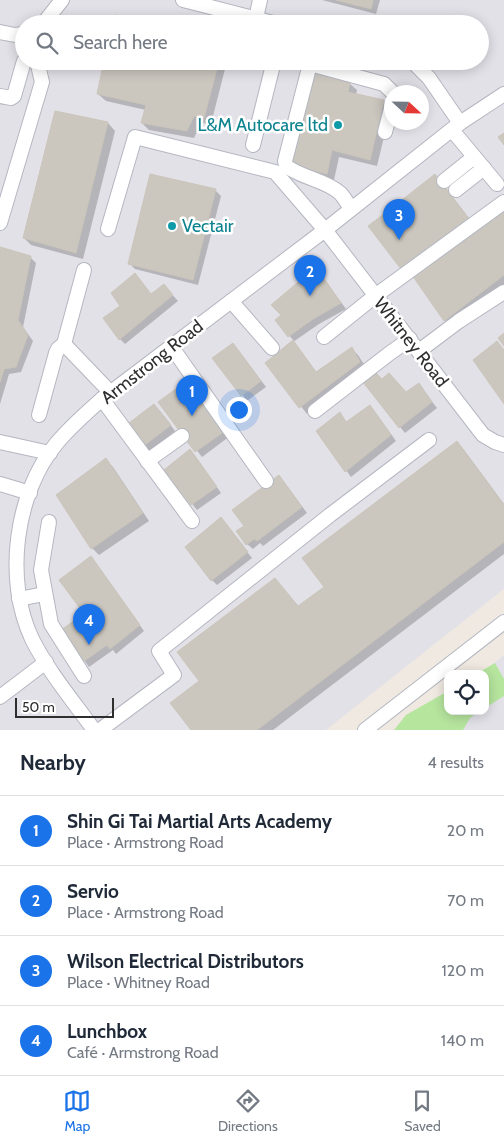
<!DOCTYPE html>
<meta charset="utf-8">
<style>
body{margin:0;font-family:Cabin,sans-serif;background:#f6f6f7;color:#1f2937}
.controls{position:absolute;right:15px;bottom:15px;display:grid;overflow:hidden;border-radius:10px;box-shadow:0 2px 12px #0003}
.controls button{width:45px;height:45px;display:grid;place-items:center;padding:0;border:0;border-bottom:1px solid #e0e1e3;background:#fff;color:#1f2937;font:25px sans-serif}
.compass{position:absolute;left:384px;top:85px;width:45px;height:45px;border-radius:50%;background:#fff;box-shadow:0 2px 12px #0003;rotate:112deg}
.scale{position:absolute;left:15px;bottom:12px;width:99px;box-sizing:border-box;padding-left:5px;border:2px solid #2e2e2e;border-top:0;font-size:14px;line-height:18px;white-space:nowrap;color:#2e2e2e;-webkit-text-stroke:4px #fff;paint-order:stroke}
.you{position:absolute;left:238px;top:409px;width:18px;height:18px;margin:-12px;border:4px solid #fff;border-radius:50%;background:#1a73e8;box-shadow:0 0 0 8px #1a73e833}
.badge{display:grid;place-items:center;width:32px;height:32px;border-radius:50%;background:#1a73e8;color:#fff;font-size:16px;font-weight:700}
.pin{position:absolute;translate:-50% -41px;filter:drop-shadow(0 1px 2px #0008)}
.pin::after{content:'';position:absolute;top:26px;width:18px;height:15px;background:inherit;clip-path:polygon(0 0,100% 0,50% 100%)}
.list{margin:0;padding:0;list-style:none}
h2{display:flex;justify-content:space-between;align-items:center;height:65px;margin:0;padding:0 20px;font-size:21px}
h2 small{font-size:16px;font-weight:400;color:#747a83}
.list li{display:grid;grid-template-columns:32px 1fr auto;gap:15px;align-items:center;box-sizing:border-box;height:70px;padding:0 20px;border-top:1px solid #e0e1e3}
.list b{display:block;font-size:19px;white-space:nowrap}
.list p{margin:0;font-size:16px;white-space:nowrap;color:#747a83}
.list em{font-size:16px;font-style:normal;color:#747a83}
.icon{flex:none;width:28px;height:28px;fill:none;stroke:currentColor;stroke-width:2;stroke-linecap:round;stroke-linejoin:round}
.map{position:relative;flex:none;width:504px;height:730px;overflow:hidden}
.search{position:absolute;background:#fff;box-shadow:0 2px 12px #0003;left:15px;right:15px;top:15px;height:55px;display:flex;align-items:center;gap:12px;box-sizing:border-box;padding:0 18px;border-radius:28px;color:#747a83;font-size:19px}
.sheet{height:345px;background:#fff}
nav{display:flex;justify-content:space-around;align-items:center;box-sizing:border-box;height:70px;border-top:1px solid #e0e1e3;background:#fff;font-size:14px;color:#747a83}
nav a{display:grid;justify-items:center;gap:2px}
nav .on{color:#1a73e8}
.map>svg:first-child{display:block}
.industrial{fill:#e3e1e8;fill-rule:evenodd}
.green{fill:#b6e59e}
.shadow{fill:#0003}
.building{fill:#cbc7bf;stroke:#cbc5ba}
.lines{fill:none;stroke-linecap:round;stroke-linejoin:round}
.minor-casing{stroke:#b4b7c1;stroke-width:16}
.minor{stroke:#fff;stroke-width:14}
.culture-dot{fill:#0f9aa8;stroke:#fff;stroke-width:2}
.labels{text-anchor:middle;dominant-baseline:central;stroke-width:5;stroke-linejoin:round;paint-order:stroke}
.culture-label{font-size:18px;fill:#0d838f;stroke:#fff;text-anchor:end}
.street-label{font-size:18px;fill:#2e2e2e;stroke:#fff}
</style>
<div class="map">
<svg width="504" height="730" viewBox="0 0 504 730">
<rect width="100%" height="100%" fill="#efe9e1"/>
<g class="industrial">
<path d="M0 0H504V589L326 730H0ZM24 24H480V61H24ZM392 92H422V122H392Z"/>
<polygon points="504,655 504,730 411,730 448,711 485,711 485,674 481,674"/>
</g>
<g class="green">
<polygon points="495,663 504,679 504,696 485,708 485,674 476,674"/>
<polygon points="448,691 448,711 480,711 470,718 463,730 394,730 406,715"/>
</g>
<g class="shadow">
<polygon points="322,0 380,0 376,14"/>
<polygon points="106,61 227,61 211,124 201,123 194,138 149,130 142,123 146,110 106,101 98,94"/>
<polygon points="349,83 357,90 356,95 384,101 391,108 377,166 339,157 334,180 296,170"/>
<polygon points="108,123 115,131 83,259 31,245 24,238"/>
<polygon points="442,183 478,230 504,210 504,287 452,327 445,320 437,261 435,259"/>
<polygon points="215,190 221,196 198,285 135,269 129,263"/>
<polygon points="0,249 30,257 36,263 23,327 33,341 21,372 9,374 0,404"/>
<polygon points="316,268 346,309 319,324 293,342 317,373 351,348 358,355 367,369 307,414 267,363 294,341 276,320 283,316 273,305"/>
<polygon points="169,291 178,301 125,344 120,339 122,306"/>
<polygon points="238,350 266,387 247,401 214,358"/>
<polygon points="360,377 406,393 419,385 437,408 405,433"/>
<polygon points="188,382 230,436 202,457 160,403"/>
<polygon points="160,411 175,431 147,453 142,447"/>
<polygon points="375,412 396,441 351,477 318,431 340,414 347,423"/>
<polygon points="457,443 464,450 504,504 504,554 273,730 192,730 201,681 275,580 299,607 326,588"/>
<polygon points="195,456 221,493 197,510 166,470"/>
<polygon points="105,460 113,467 149,521 99,555 92,548 58,496"/>
<polygon points="284,482 307,513 263,546 260,543 253,549 247,544 246,526"/>
<polygon points="221,519 252,558 217,585 212,580"/>
<polygon points="91,558 144,631 116,654 113,650 89,667 62,630 86,614"/>
</g>
<g class="building">
<polygon points="336,0 373,0 371,9"/>
<polygon points="115,15 151,24 113,24"/>
<polygon points="104,61 219,61 204,118 194,116 187,131 141,123 146,105 97,94"/>
<polygon points="312,71 350,82 348,92 384,100 370,160 332,150 327,174 287,164"/>
<polygon points="55,111 108,122 76,253 23,238"/>
<polygon points="504,133 504,145 498,137"/>
<polygon points="150,174 216,189 193,280 128,264"/>
<polygon points="435,174 472,223 429,255 393,207"/>
<polygon points="393,207 429,255 404,273 368,226"/>
<polygon points="504,209 504,275 444,321 414,278"/>
<polygon points="0,247 31,256 18,320 28,335 16,367 4,369 0,382"/>
<polygon points="316,267 341,303 313,319 288,337 275,320 281,315 271,305"/>
<polygon points="135,273 151,294 164,284 173,295 119,340 103,318 120,306 111,293"/>
<polygon points="504,333 504,346 498,338"/>
<polygon points="293,340 316,372 352,347 360,362 299,408 265,363"/>
<polygon points="497,341 504,350 504,404 473,360"/>
<polygon points="233,343 261,381 241,396 212,358"/>
<polygon points="371,368 382,379 389,373 406,392 419,383 432,402 399,428 359,377"/>
<polygon points="188,380 225,431 195,452 158,402"/>
<polygon points="154,404 171,425 141,448 125,426"/>
<polygon points="370,405 391,435 345,472 316,431 340,412 346,422"/>
<polygon points="457,441 504,505 504,542 257,730 191,730 170,703 199,681 177,652 275,578 298,606 324,587 302,558"/>
<polygon points="190,449 217,487 191,505 164,470"/>
<polygon points="106,458 143,513 91,549 56,495"/>
<polygon points="279,475 302,507 257,541 254,539 246,545 236,531 244,526 232,510"/>
<polygon points="221,517 248,552 211,581 185,547"/>
<polygon points="91,556 140,625 110,649 59,580"/>
<polygon points="84,614 94,628 71,644 61,630"/>
<polygon points="94,628 107,645 83,662 71,644"/>
</g>
<g class="lines">
<defs>
<g id="minor">
<polyline points="183,0 277,24"/>
<polyline points="256,18 260,0"/>
<polyline points="43,24 62,0"/>
<polyline points="0,32 15,35 24,34"/>
<polyline points="311,61 310,64 384,84 392,92"/>
<polyline points="412,61 429,78 460,123"/>
<path d="M310 64 285 161 286 166C302 178 325 180 340 193 344 197 348 204 351 209"/>
<polyline points="0,96 11,98 14,96 24,61"/>
<polyline points="452,130 497,184"/>
<polyline points="385,132 392,105"/>
<polyline points="253,145 274,61"/>
<polyline points="444,181 474,157"/>
<polyline points="456,190 484,168"/>
<polyline points="0,223 42,82 37,61"/>
<polyline points="108,229 135,137 275,172 325,230 483,435 495,442 504,445"/>
<polyline points="231,301 272,348"/>
<polyline points="324,337 375,296 504,202"/>
<polyline points="64,344 84,270"/>
<polyline points="171,346 266,481"/>
<polyline points="419,351 459,321 504,292"/>
<polyline points="102,399 192,521"/>
<polyline points="315,411 390,353 410,339"/>
<polyline points="39,415 56,353 58,349 64,344 111,393"/>
<polyline points="0,442 50,453"/>
<polyline points="147,461 182,436"/>
<polyline points="0,484 30,493"/>
<polyline points="49,522 41,570 51,624 84,676"/>
<polyline points="19,599 44,594"/>
<polyline points="0,697 46,662"/>
<path d="M94 730C73 701 48 671 32 639 4 580 15 494 56 444 70 427 86 413 102 399L325 230 460 123 504 94"/>
<polyline points="100,730 174,675 159,651 330,515 429,440"/>
<polyline points="365,730 504,622"/>
</g>
</defs>
<use href="#minor" class="minor-casing"/>
<use href="#minor" class="minor"/>
</g>
<g class="culture-dot">
<circle cx="338" cy="125" r="5"/>
<circle cx="172" cy="226" r="5"/>
</g>
<g class="labels">
<g class="culture-label">
<text x="328" y="125">L&amp;M Autocare ltd</text>
<text x="182" y="226" text-anchor="start">Vectair</text>
</g>
<g class="street-label">
<text transform="translate(411 342) rotate(52)">Whitney Road</text>
<text transform="translate(152 362) rotate(-38)">Armstrong Road</text>
</g>
</g>
</svg>
<div class="controls">
<button><svg class="icon" aria-label="locate" viewBox="0 0 24 24"><circle cx="12" cy="12" r="6"/><path d="M12 2v4M12 18v4M2 12h4M18 12h4"/></svg></button>
</div>
<svg class="compass" viewBox="-18 -18 36 36"><path d="M0-13l5 13h-10z" fill="#e53935"/><path d="M0 13l5-13h-10z" fill="#747a83"/></svg>
<div class="scale">50 m</div>
<div class="you"></div>
<div class="pin badge" style="left:192px;top:416px">1</div>
<div class="pin badge" style="left:310px;top:296px">2</div>
<div class="pin badge" style="left:399px;top:240px">3</div>
<div class="pin badge" style="left:89px;top:645px">4</div>
<div class="search"><svg class="icon" aria-label="search" viewBox="0 0 24 24"><circle cx="10" cy="10" r="6"/><path d="M15 15l6 6"/></svg>Search here</div>
</div>
<section class="sheet">
<h2>Nearby<small>4 results</small></h2>
<ul class="list">
<li><span class="badge">1</span><div><b>Shin Gi Tai Martial Arts Academy</b><p>Place · Armstrong Road</p></div><em>20 m</em></li>
<li><span class="badge">2</span><div><b>Servio</b><p>Place · Armstrong Road</p></div><em>70 m</em></li>
<li><span class="badge">3</span><div><b>Wilson Electrical Distributors</b><p>Place · Whitney Road</p></div><em>120 m</em></li>
<li><span class="badge">4</span><div><b>Lunchbox</b><p>Café · Armstrong Road</p></div><em>140 m</em></li>
</ul>
</section>
<nav>
<a class="on"><svg class="icon" aria-label="map" viewBox="0 0 24 24"><path d="M3 6l6-2 6 2 6-2v14l-6 2-6-2-6 2zM9 4v14M15 6v14"/></svg>Map</a>
<a><svg class="icon" aria-label="directions" viewBox="0 0 24 24"><path d="M12 3l9 9-9 9-9-9zM9 14v-3h6M13 9l2 2-2 2"/></svg>Directions</a>
<a><svg class="icon" aria-label="saved" viewBox="0 0 24 24"><path d="M7 4h10v16l-5-4-5 4z"/></svg>Saved</a>
</nav>
